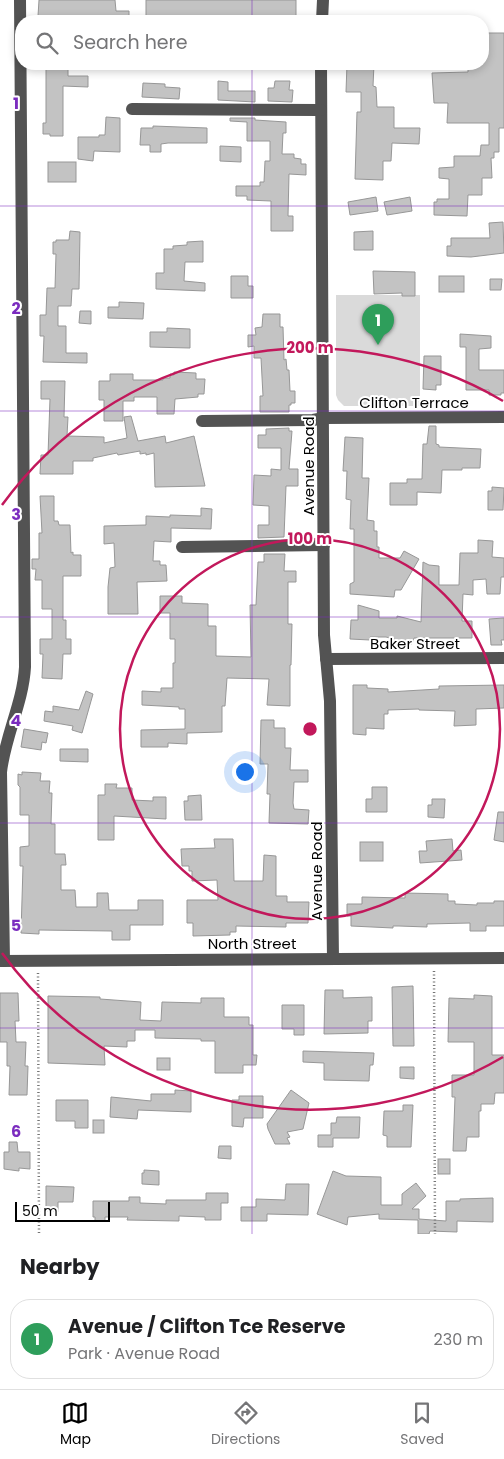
<!DOCTYPE html>
<meta charset="utf-8">
<style>
body{margin:0;font-family:Poppins,sans-serif;background:#f2f2f2;color:#202124}
.scale{position:absolute;left:15px;bottom:12px;width:95px;box-sizing:border-box;padding-left:5px;border:2px solid #000;border-top:0;font-size:14px;line-height:18px;white-space:nowrap;color:#000;-webkit-text-stroke:4px #fff;paint-order:stroke}
.you{position:absolute;left:244px;top:771px;width:18px;height:18px;margin:-12px;border:4px solid #fff;border-radius:50%;background:#1a73e8;box-shadow:0 0 0 8px #1a73e833}
.badge{display:grid;place-items:center;width:32px;height:32px;border-radius:50%;background:#000;color:#fff;font-size:16px;font-weight:700}
.pin{position:absolute;translate:-50% -41px;filter:drop-shadow(0 1px 2px #0008)}
.pin::after{content:'';position:absolute;top:26px;width:18px;height:15px;background:inherit;clip-path:polygon(0 0,100% 0,50% 100%)}
.list{margin:0;padding:0;list-style:none}
h2{display:flex;justify-content:space-between;align-items:center;height:65px;margin:0;padding:0 20px;font-size:21px}
h2 small{font-size:16px;font-weight:400;color:#757577}
.list li{display:grid;grid-template-columns:32px 1fr auto;gap:15px;align-items:center;box-sizing:border-box;height:80px;margin:0 10px 10px;padding:0 10px;border:1px solid #e0e0e0;border-radius:20px}
.list b{display:block;font-size:19px;white-space:nowrap}
.list p{margin:0;font-size:16px;white-space:nowrap;color:#757577}
.list em{font-size:16px;font-style:normal;color:#757577}
.icon{flex:none;width:28px;height:28px;fill:none;stroke:currentColor;stroke-width:2;stroke-linecap:round;stroke-linejoin:round}
.map{position:relative;flex:none;width:504px;height:1234px;overflow:hidden}
.search{position:absolute;background:#fff;box-shadow:0 2px 8px #0003;left:15px;right:15px;top:15px;height:55px;display:flex;align-items:center;gap:12px;box-sizing:border-box;padding:0 18px;border-radius:20px;color:#757577;font-size:19px}
.sheet{height:155px;background:#fff}
nav{display:flex;justify-content:space-around;align-items:center;box-sizing:border-box;height:70px;border-top:1px solid #e0e0e0;background:#fff;font-size:14px;color:#757577}
nav a{display:grid;justify-items:center;gap:2px}
nav .on{color:#000}
.map>svg:first-child{display:block}
.green{fill:#dadada}
.building{fill:#c3c3c3;stroke:#979797}
.lines{fill:none;stroke-linecap:round;stroke-linejoin:round}
.path{stroke:#757575;stroke-width:2.5;stroke-dasharray:1 2.5;stroke-linecap:butt}
.minor{stroke:#535353;stroke-width:12}
.grid{fill:none;stroke:#7b2cbf;stroke-width:1;stroke-opacity:0.55}
.ring{fill:none;stroke:#c2185b;stroke-width:2.5}
.labels{text-anchor:middle;dominant-baseline:central;stroke-width:4;stroke-linejoin:round;paint-order:stroke}
.street-label{font-size:15px;fill:#000;stroke:#fff}
.grid-label{font-size:16px;text-anchor:middle;font-weight:bold;fill:#7b2cbf;stroke:#fff;stroke-width:4;stroke-linejoin:round;paint-order:stroke}
.centre{fill:#c2185b;stroke:#fff;stroke-width:2.5}
.ring-label{font-size:15px;text-anchor:middle;font-weight:bold;fill:#c2185b;stroke:#fff;stroke-width:4;stroke-linejoin:round;paint-order:stroke}
</style>
<div class="map">
<svg width="504" height="1234" viewBox="0 0 504 1234">
<rect width="100%" height="100%" fill="#fff"/>
<polygon class="green" points="336,295 420,295 420,406 344,406 338,400 336,395"/>
<g class="building">
<polygon points="39,0 115,0 116,11 129,11 129,21 77,21 77,17 38,16"/>
<polygon points="146,0 296,0 296,21 168,21 168,17 146,17"/>
<polygon points="483,33 504,33 504,128 499,128 499,152 494,152 494,158 491,158 492,178 482,178 482,195 468,195 467,216 434,215 434,202 437,202 437,199 449,199 449,179 439,178 439,168 454,167 454,156 480,156 481,145 489,145 489,123 447,123 448,103 434,103 432,73 468,72 468,64 483,64"/>
<polygon points="46,64 68,64 68,76 88,76 88,87 63,86 63,136 50,136 50,134 43,134 43,123 46,123"/>
<polygon points="347,64 374,64 373,86 376,87 377,107 394,107 394,128 420,128 419,144 392,143 391,161 383,161 383,180 355,179 357,112 361,112 361,92 346,92"/>
<polygon points="218,81 228,82 228,91 255,91 255,102 218,100"/>
<polygon points="275,81 290,81 289,90 293,90 292,102 268,101 268,88 274,88"/>
<polygon points="143,83 165,84 165,87 180,88 179,99 142,97"/>
<polygon points="106,117 120,118 120,152 94,151 93,161 78,159 78,137 99,137 99,135 105,135"/>
<polygon points="230,118 255,118 255,120 286,122 286,133 283,133 282,154 294,154 294,158 301,159 301,164 306,164 306,175 289,174 288,216 293,216 293,231 271,231 271,201 247,200 247,196 236,196 236,186 260,186 260,182 264,182 265,161 270,161 270,141 247,141 247,122 230,121"/>
<polygon points="153,126 207,128 207,143 168,143 161,144 161,152 150,152 150,145 140,145 141,128 153,128"/>
<polygon points="220,146 241,147 241,162 220,161"/>
<rect x="48" y="162" width="28" height="20"/>
<polygon points="376,197 378,211 350,215 348,202"/>
<polygon points="410,197 412,211 387,215 384,202"/>
<polygon points="503,222 504,253 471,257 447,256 447,246 451,246 451,238 490,238 489,223"/>
<polygon points="70,231 80,232 79,289 72,289 71,306 58,306 58,326 66,326 66,353 87,353 87,363 43,362 44,336 40,336 40,315 46,315 47,288 55,288 56,254 53,254 53,242 56,242 56,240 69,240"/>
<polygon points="373,231 373,250 354,250 354,232"/>
<polygon points="203,241 203,262 185,262 184,281 205,283 205,291 156,289 156,273 164,273 164,249 173,249 173,246 187,245 187,242"/>
<polygon points="373,271 415,272 415,296 402,296 402,293 374,294"/>
<polygon points="231,276 248,276 248,286 253,286 253,298 231,298"/>
<rect x="439" y="276" width="25" height="16"/>
<polygon points="490,279 502,279 501,290 490,290"/>
<polygon points="119,302 144,303 143,319 108,318 108,307 119,307"/>
<polygon points="80,311 91,311 91,324 79,323"/>
<polygon points="263,314 280,314 280,327 283,327 284,360 286,359 287,370 289,370 290,391 295,391 295,403 291,403 291,405 289,405 289,412 260,412 260,396 263,396 261,358 254,358 254,346 248,347 248,335 256,335 255,328 262,327"/>
<polygon points="167,328 190,329 190,348 150,347 150,332 167,332"/>
<polygon points="460,334 491,336 491,348 479,349 479,370 504,370 504,393 501,393 501,395 489,395 489,390 466,390 466,347 460,347"/>
<polygon points="424,356 441,356 441,385 436,385 436,390 423,389"/>
<polygon points="174,372 196,373 196,379 205,379 204,394 198,394 198,397 175,399 174,414 157,414 157,397 134,397 134,401 123,401 123,421 104,421 104,400 99,400 99,381 110,381 110,374 133,374 133,380 163,380 163,378 170,378 170,374 174,375"/>
<polygon points="41,381 65,381 64,417 68,417 67,436 104,437 104,443 127,438 124,417 131,416 138,441 165,436 166,443 194,436 205,486 155,487 154,453 146,455 146,453 140,454 140,451 118,455 117,453 93,458 93,461 73,461 73,474 40,474 41,455 48,455 50,399 41,399"/>
<polygon points="429,426 436,426 436,444 439,445 439,447 481,449 480,468 462,468 462,470 442,470 441,493 417,492 417,505 390,505 390,483 407,483 407,479 422,479 423,444 427,444"/>
<polygon points="289,428 289,431 292,431 289,469 298,469 298,486 286,486 284,537 258,538 258,525 269,525 269,506 253,505 254,475 271,476 271,469 281,470 281,448 258,448 258,435 266,435 266,429"/>
<polygon points="345,437 363,438 362,478 369,478 367,520 374,521 374,531 377,531 377,547 379,547 379,558 400,558 404,551 419,559 401,590 395,590 394,597 350,594 350,584 354,582 354,529 350,529 351,500 346,499 347,471 343,471"/>
<polygon points="492,487 504,488 503,510 488,510 488,491 492,491"/>
<polygon points="40,496 54,496 54,521 58,521 59,525 70,525 71,553 73,552 73,555 81,555 81,576 63,576 63,620 66,620 66,639 71,639 71,654 63,654 62,679 42,678 43,654 40,654 40,639 52,639 52,609 42,609 42,580 35,580 36,569 32,569 32,559 39,559 39,533 42,533"/>
<polygon points="201,508 212,509 211,529 171,528 171,542 154,541 153,561 160,561 160,565 166,565 167,581 137,582 138,614 108,614 108,587 110,568 115,567 114,543 104,544 104,526 146,525 146,516 170,517 170,515 201,516"/>
<polygon points="478,540 493,541 492,557 504,558 504,577 501,577 500,594 487,594 486,579 473,580 473,595 463,594 462,621 472,621 472,638 414,638 412,644 386,637 370,637 370,640 350,639 351,620 358,620 358,605 379,611 379,618 397,618 397,616 421,622 423,562 429,565 439,566 439,585 459,585 460,553 478,553"/>
<polygon points="264,554 285,554 284,571 296,571 296,582 288,582 288,624 292,624 291,665 290,665 290,706 267,705 269,679 227,678 225,706 222,706 222,732 187,733 187,744 168,743 168,747 141,747 141,730 185,729 185,709 179,709 179,707 142,705 142,691 161,692 161,688 173,688 173,663 175,663 175,639 170,639 170,613 160,613 160,596 182,596 182,603 208,604 208,626 216,626 216,656 251,657 250,605 256,605 258,562 264,562"/>
<polygon points="504,618 504,640 501,640 502,645 491,645 489,619"/>
<polygon points="353,685 367,685 367,688 388,689 388,692 439,689 439,686 504,685 504,708 476,709 476,725 454,726 455,711 419,710 419,709 388,710 388,714 384,714 384,729 366,728 366,735 353,734"/>
<polygon points="86,691 93,694 82,733 72,730 73,726 44,721 45,711 53,712 53,706 79,710"/>
<polygon points="261,720 274,720 274,728 285,728 285,748 291,748 290,770 308,770 308,782 294,782 293,803 294,809 309,810 308,824 269,823 270,794 267,794 268,764 260,764"/>
<polygon points="24,729 48,733 46,743 42,742 41,750 21,747"/>
<polygon points="60,749 88,749 88,762 60,761"/>
<polygon points="22,772 41,773 40,781 50,781 49,793 52,793 51,824 55,824 55,854 65,854 66,865 61,865 61,890 75,890 76,907 97,907 97,893 108,893 109,910 138,910 138,900 163,900 163,925 130,925 130,940 112,940 112,931 39,930 39,934 21,933 23,866 20,866 20,847 29,846 29,815 20,815 20,787 18,785 18,774 22,775"/>
<polygon points="105,784 117,784 116,788 132,788 132,800 153,801 153,797 166,797 166,819 114,816 114,840 98,840 98,795 105,795"/>
<polygon points="372,787 387,787 387,812 366,812 366,799 372,799"/>
<polygon points="201,795 202,820 185,820 184,801 188,801 188,796"/>
<polygon points="432,799 445,799 444,818 428,817 428,805 432,805"/>
<polygon points="498,812 504,812 504,842 494,840"/>
<polygon points="214,839 233,839 234,881 263,881 264,855 276,856 276,896 287,896 287,902 309,902 308,923 286,923 286,927 236,926 236,932 230,932 230,935 193,936 193,923 187,923 187,900 218,900 217,880 192,881 192,871 189,871 189,866 182,866 181,849 215,848"/>
<polygon points="452,839 453,851 461,850 462,860 420,863 419,851 427,851 426,841"/>
<rect x="360" y="842" width="23" height="19"/>
<polygon points="405,893 448,894 448,901 455,901 455,904 477,905 477,903 494,903 494,901 504,901 504,926 486,926 486,931 470,931 470,923 427,924 427,927 399,926 393,926 393,928 351,926 351,916 347,916 347,904 362,904 362,897 405,898"/>
<polygon points="413,986 414,1046 393,1046 392,987"/>
<polygon points="325,990 343,990 343,998 372,997 372,1021 368,1021 368,1033 324,1034"/>
<polygon points="0,993 18,993 19,1021 15,1021 16,1042 26,1042 25,1066 28,1066 27,1095 9,1095 10,1066 7,1066 7,1042 0,1042"/>
<polygon points="474,995 492,996 492,1055 504,1055 504,1093 495,1093 494,1104 481,1104 481,1111 479,1111 479,1137 467,1137 466,1151 453,1151 455,1097 452,1097 452,1075 474,1075 474,1042 448,1042 449,998 474,999"/>
<polygon points="48,996 100,997 100,999 141,1002 140,1020 161,1021 162,1002 201,1003 201,998 224,998 224,1017 249,1017 249,1025 253,1025 253,1055 257,1055 256,1065 243,1065 243,1073 215,1073 215,1041 201,1041 201,1039 155,1038 155,1030 135,1030 135,1041 127,1041 127,1047 104,1046 105,1065 48,1063"/>
<polygon points="282,1005 304,1005 304,1035 294,1035 294,1029 282,1029"/>
<polygon points="303,1051 374,1053 373,1065 370,1065 369,1081 324,1080 324,1063 303,1062"/>
<rect x="157" y="1058" width="13" height="12"/>
<polygon points="400,1067 414,1067 414,1079 400,1078"/>
<polygon points="175,1090 191,1091 191,1112 138,1110 137,1119 110,1117 111,1097 151,1101 151,1094 175,1094"/>
<polygon points="291,1090 309,1103 303,1129 287,1132 290,1137 287,1138 290,1144 275,1144 268,1129 267,1124"/>
<polygon points="239,1096 263,1096 263,1118 244,1118 243,1127 232,1126 232,1100 239,1100"/>
<polygon points="56,1100 88,1100 88,1128 75,1128 75,1121 56,1121"/>
<polygon points="403,1105 413,1105 411,1147 387,1147 387,1136 383,1135 384,1111 403,1111"/>
<polygon points="337,1117 360,1117 359,1138 333,1138 333,1147 318,1147 318,1135 331,1135 331,1123 336,1123"/>
<rect x="93" y="1120" width="11" height="13"/>
<polygon points="9,1142 17,1142 18,1152 30,1152 30,1169 19,1168 19,1171 4,1169 4,1152 9,1152"/>
<polygon points="219,1146 231,1146 231,1159 218,1158"/>
<rect x="438" y="1159" width="12" height="15"/>
<polygon points="144,1170 159,1171 159,1185 142,1184 142,1173 144,1173"/>
<polygon points="333,1171 346,1176 381,1177 381,1205 402,1205 402,1194 416,1183 426,1196 412,1209 419,1209 419,1219 446,1221 446,1201 460,1201 460,1199 493,1198 493,1222 457,1221 457,1232 430,1231 429,1234 418,1234 418,1220 379,1219 379,1214 348,1217 347,1225 317,1214"/>
<polygon points="286,1184 309,1184 308,1215 267,1214 267,1221 241,1221 241,1207 256,1207 256,1199 285,1200"/>
<polygon points="46,1186 74,1187 73,1202 58,1202 58,1212 46,1211"/>
<polygon points="206,1193 228,1193 228,1203 221,1203 221,1220 205,1220 205,1217 179,1216 179,1221 127,1220 128,1217 105,1217 105,1221 95,1221 95,1217 93,1217 93,1201 129,1201 129,1197 140,1197 140,1203 166,1204 166,1200 206,1200"/>
</g>
<g class="lines">
<g class="path">
<polyline points="434,971 435,1234"/>
<polyline points="38,973 39,1234"/>
</g>
<g class="minor">
<polyline points="322,21 323,0"/>
<polyline points="321,64 324,635 330,701 333,959"/>
<polyline points="132,109 321,110"/>
<polyline points="202,421 313,420 324,418 504,417"/>
<polyline points="182,547 324,545"/>
<polyline points="326,659 504,658"/>
<polyline points="0,961 504,958"/>
<path d="M4 961 1 772C5 736 23 703 25 667L20 0"/>
</g>
</g>
<path class="grid" d="M252 0V21M252 64V1234M0 206H504M0 411H504M0 617H504M0 823H504M0 1028H504"/>
<g class="ring">
<circle cx="310" cy="729" r="190"/>
<path d="M503 1057A381 381 0 0 1 2 953M2 505A381 381 0 0 1 503 401"/>
</g>
<g class="labels">
<g class="street-label">
<text x="414" y="402">Clifton Terrace</text>
<text transform="translate(308 466) rotate(-90)">Avenue Road</text>
<text x="415" y="643">Baker Street</text>
<text transform="translate(316 871) rotate(-90)">Avenue Road</text>
<text x="252" y="943">North Street</text>
</g>
</g>
<g class="grid-label">
<text x="16" y="109">1</text>
<text x="16" y="314">2</text>
<text x="16" y="520">3</text>
<text x="16" y="726">4</text>
<text x="16" y="931">5</text>
<text x="16" y="1137">6</text>
</g>
<circle cx="310" cy="729" r="8" class="centre"/>
<g class="ring-label">
<text x="310" y="353">200 m</text>
<text x="310" y="544">100 m</text>
</g>
</svg>
<div class="scale">50 m</div>
<div class="you"></div>
<div class="pin badge" style="left:378px;top:345px;background:#2e9e5b">1</div>
<div class="search"><svg class="icon" aria-label="search" viewBox="0 0 24 24"><circle cx="10" cy="10" r="6"/><path d="M15 15l6 6"/></svg>Search here</div>
</div>
<section class="sheet">
<h2>Nearby<small></small></h2>
<ul class="list">
<li><span class="badge" style="background:#2e9e5b">1</span><div><b>Avenue / Clifton Tce Reserve</b><p>Park · Avenue Road</p></div><em>230 m</em></li>
</ul>
</section>
<nav>
<a class="on"><svg class="icon" aria-label="map" viewBox="0 0 24 24"><path d="M3 6l6-2 6 2 6-2v14l-6 2-6-2-6 2zM9 4v14M15 6v14"/></svg>Map</a>
<a><svg class="icon" aria-label="directions" viewBox="0 0 24 24"><path d="M12 3l9 9-9 9-9-9zM9 14v-3h6M13 9l2 2-2 2"/></svg>Directions</a>
<a><svg class="icon" aria-label="saved" viewBox="0 0 24 24"><path d="M7 4h10v16l-5-4-5 4z"/></svg>Saved</a>
</nav>
